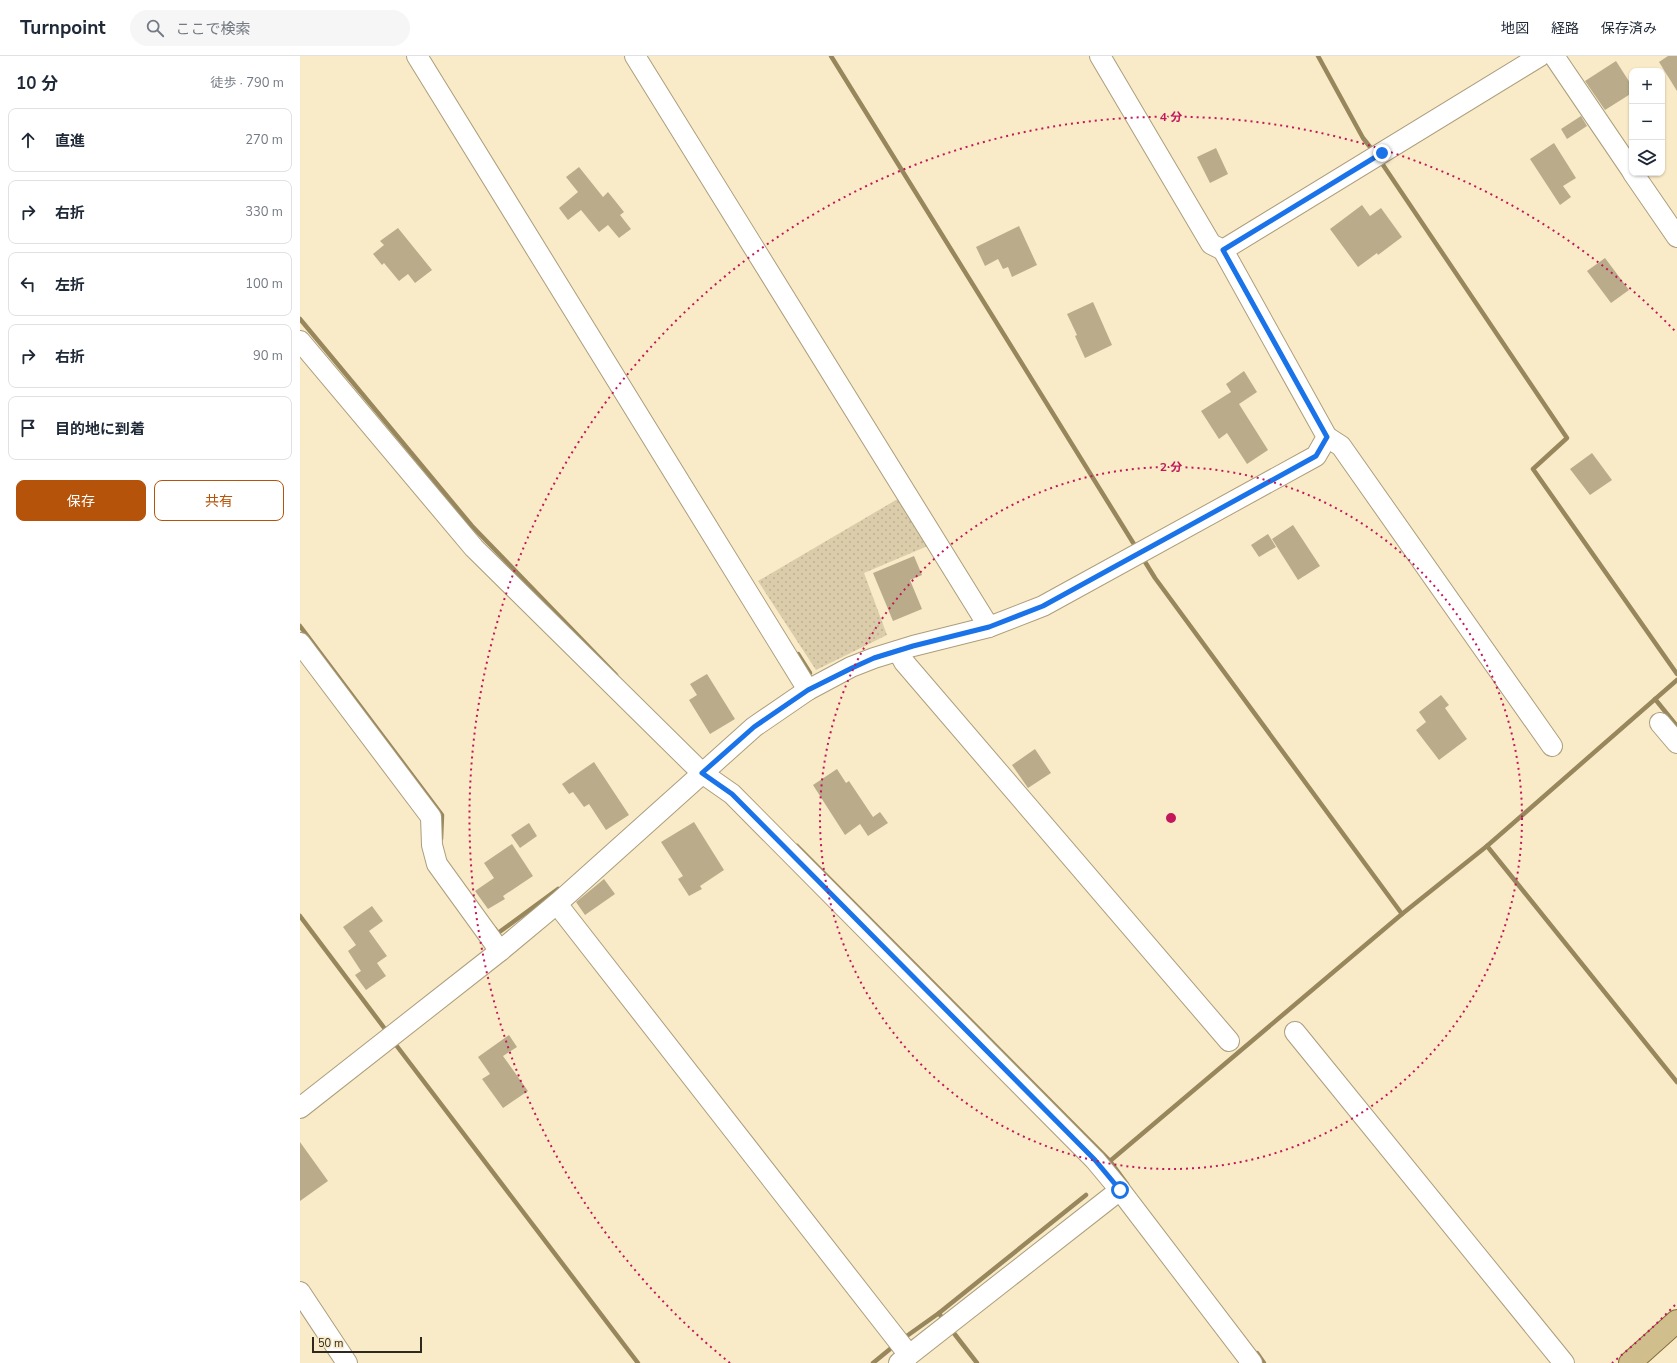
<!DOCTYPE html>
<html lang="ja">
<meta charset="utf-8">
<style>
body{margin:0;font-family:"Nunito Sans","Noto Sans JP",sans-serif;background:#f6f6f7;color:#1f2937}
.controls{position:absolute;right:12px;top:12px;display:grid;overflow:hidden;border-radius:8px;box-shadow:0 1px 3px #0004}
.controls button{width:36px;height:36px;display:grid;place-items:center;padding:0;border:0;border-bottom:1px solid #e0e1e3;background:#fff;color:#1f2937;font:20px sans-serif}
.scale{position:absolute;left:12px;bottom:10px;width:110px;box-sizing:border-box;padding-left:4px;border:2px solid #2e291c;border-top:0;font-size:11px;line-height:14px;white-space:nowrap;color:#2e291c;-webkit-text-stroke:3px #faebc8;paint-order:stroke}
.stop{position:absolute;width:12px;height:12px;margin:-9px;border:3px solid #1a73e8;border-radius:50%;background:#fff}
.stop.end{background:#1a73e8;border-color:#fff;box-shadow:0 1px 4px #0008}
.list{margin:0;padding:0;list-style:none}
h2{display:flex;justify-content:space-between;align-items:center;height:52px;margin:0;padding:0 16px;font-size:17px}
h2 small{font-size:13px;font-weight:400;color:#747a83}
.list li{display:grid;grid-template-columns:26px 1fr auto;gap:12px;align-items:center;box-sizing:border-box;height:64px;margin:0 8px 8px;padding:0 8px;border:1px solid #e0e1e3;border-radius:8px}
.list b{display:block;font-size:15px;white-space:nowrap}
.list em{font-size:13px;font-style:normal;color:#747a83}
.actions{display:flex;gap:8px;padding:12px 16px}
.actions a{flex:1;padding:9px 0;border:1px solid #b45309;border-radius:8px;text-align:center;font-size:14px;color:#b45309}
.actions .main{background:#b45309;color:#fff}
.icon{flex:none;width:22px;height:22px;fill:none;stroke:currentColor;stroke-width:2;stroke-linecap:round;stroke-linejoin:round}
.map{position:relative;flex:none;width:1377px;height:1307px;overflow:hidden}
header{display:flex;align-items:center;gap:24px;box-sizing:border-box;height:56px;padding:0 20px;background:#fff;border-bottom:1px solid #e0e1e3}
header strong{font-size:19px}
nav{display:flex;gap:22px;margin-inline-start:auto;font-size:14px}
.search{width:280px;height:36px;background:#f6f6f7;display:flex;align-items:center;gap:10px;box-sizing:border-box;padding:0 14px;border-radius:22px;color:#747a83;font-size:15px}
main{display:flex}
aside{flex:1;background:#fff}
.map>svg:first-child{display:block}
.grass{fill:url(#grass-dots)}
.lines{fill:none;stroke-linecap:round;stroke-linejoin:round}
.stream{stroke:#98875c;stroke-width:4.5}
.building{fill:#baac8b}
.minor-casing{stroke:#ac9e7d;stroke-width:22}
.major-casing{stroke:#846d34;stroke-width:24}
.minor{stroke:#fff;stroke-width:20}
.major{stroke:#d1be8d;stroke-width:22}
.route{stroke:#1a73e8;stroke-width:5}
.ring{fill:none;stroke:#c2185b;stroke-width:2;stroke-dasharray:2 4}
.centre{fill:#c2185b;stroke:#faebc8;stroke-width:2}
.ring-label{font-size:12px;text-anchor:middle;font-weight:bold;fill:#c2185b;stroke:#faebc8;stroke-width:3;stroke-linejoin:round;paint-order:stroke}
</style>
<header>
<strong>Turnpoint</strong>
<div class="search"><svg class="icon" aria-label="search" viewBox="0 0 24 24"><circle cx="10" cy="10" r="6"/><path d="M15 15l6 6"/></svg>ここで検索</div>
<nav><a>地図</a><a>経路</a><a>保存済み</a></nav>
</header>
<main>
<aside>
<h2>10 分<small>徒歩 · 790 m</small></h2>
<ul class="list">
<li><svg class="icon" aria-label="ahead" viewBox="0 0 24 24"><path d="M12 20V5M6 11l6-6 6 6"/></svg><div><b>直進</b></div><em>270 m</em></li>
<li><svg class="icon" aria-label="right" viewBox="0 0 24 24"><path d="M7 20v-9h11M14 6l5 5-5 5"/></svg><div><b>右折</b></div><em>330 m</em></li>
<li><svg class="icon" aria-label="left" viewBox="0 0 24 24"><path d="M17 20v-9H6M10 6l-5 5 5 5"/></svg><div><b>左折</b></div><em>100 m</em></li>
<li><svg class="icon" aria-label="right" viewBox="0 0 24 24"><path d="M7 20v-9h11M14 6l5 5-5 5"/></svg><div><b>右折</b></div><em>90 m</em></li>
<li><svg class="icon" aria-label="arrive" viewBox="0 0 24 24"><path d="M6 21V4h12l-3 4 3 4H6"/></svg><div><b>目的地に到着</b></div></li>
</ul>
<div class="actions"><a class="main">保存</a><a>共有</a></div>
</aside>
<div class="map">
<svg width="1377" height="1307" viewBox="0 0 1377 1307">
<defs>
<pattern id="grass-dots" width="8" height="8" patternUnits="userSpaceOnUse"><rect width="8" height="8" fill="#dbccaa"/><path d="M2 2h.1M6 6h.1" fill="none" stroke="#bcaf92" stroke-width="1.8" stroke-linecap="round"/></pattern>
</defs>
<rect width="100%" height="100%" fill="#faebc8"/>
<polygon class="grass" points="601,441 630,489 564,517 587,579 516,614 458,525"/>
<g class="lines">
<g class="stream">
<polyline points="531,0 837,493"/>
<polyline points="1018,0 1063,82 1074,96"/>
<polyline points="1079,103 1267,382 1233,413 1377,618"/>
<polyline points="0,263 172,470 316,619"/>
<polyline points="842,501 855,522 1102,858"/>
<polyline points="0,570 142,759 141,783"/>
<polyline points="498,598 510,617"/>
<polyline points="1377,624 1187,790 1377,1026"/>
<polyline points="1355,643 1377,670"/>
<polyline points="497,790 810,1105 827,1128"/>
<polyline points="0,860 88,977"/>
<polyline points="195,873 198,877 258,833 260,836"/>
<polyline points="93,985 338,1307"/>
<polyline points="810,1105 1102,858 1187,790"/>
<polyline points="639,1257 786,1139"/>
<polyline points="653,1276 677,1307"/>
<polyline points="603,1281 604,1282 639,1257 642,1262"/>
<polyline points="957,1297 964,1307"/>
<polyline points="573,1307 595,1289"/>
</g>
</g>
<g class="building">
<polygon points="1368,0 1377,0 1377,35 1359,6"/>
<polygon points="1316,5 1332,30 1332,37 1305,54 1285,25"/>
<polygon points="1281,60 1287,70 1267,83 1261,73"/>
<polygon points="1254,87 1276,122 1263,130 1271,141 1260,149 1230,103"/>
<polygon points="916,92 928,118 910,127 897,101"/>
<polygon points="279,111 303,141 308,136 324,156 320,159 331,173 319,182 308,169 299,176 281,154 268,164 259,152 278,136 266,121"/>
<polygon points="1062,149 1070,160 1081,152 1102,181 1078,199 1077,197 1058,211 1030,173"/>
<polygon points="719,170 737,209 712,221 708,211 703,213 698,203 685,210 676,191"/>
<polygon points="98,172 132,214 115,227 108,218 99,225 84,207 82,209 73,198 84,189 80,185"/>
<polygon points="1305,202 1329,234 1311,247 1287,215"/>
<polygon points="793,246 812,289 785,302 775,280 777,279 767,258"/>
<polygon points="944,315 957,336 939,348 968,394 947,408 927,377 919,383 901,355 931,336 926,328"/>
<polygon points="1292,397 1312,424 1290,439 1270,413"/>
<polygon points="993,469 1020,510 998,524 972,483"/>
<polygon points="968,478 976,491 959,501 951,489"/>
<polygon points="614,500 622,519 610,524 622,553 593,565 573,517"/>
<polygon points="407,618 435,663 410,678 389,644 397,639 390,628"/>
<polygon points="1141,639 1149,649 1145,652 1167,683 1139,704 1116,674 1126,666 1119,656"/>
<polygon points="735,693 751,717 728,732 712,709"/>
<polygon points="294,706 329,759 306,774 289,748 284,751 273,736 269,738 262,728"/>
<polygon points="537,713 546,727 549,725 573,761 580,756 588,767 568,780 560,768 545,779 513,729"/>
<polygon points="394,766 424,814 400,830 402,833 389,840 378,823 383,820 361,786"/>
<polygon points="229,767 237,780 220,792 211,779"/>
<polygon points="212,788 233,820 203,840 205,843 188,853 175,835 194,822 184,807"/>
<polygon points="304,823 315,838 285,859 276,846"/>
<polygon points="72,850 83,865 69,875 87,900 77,907 86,920 66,934 55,919 61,915 48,895 56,889 43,871"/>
<polygon points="209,979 217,991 203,1000 228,1035 203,1052 182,1023 190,1018 178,1001"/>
<polygon points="0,1086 28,1125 0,1145"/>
</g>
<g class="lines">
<defs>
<g id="minor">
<polyline points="117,0 508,634"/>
<polyline points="335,0 689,571"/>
<polyline points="800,0 911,188 923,194"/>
<polyline points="1254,0 1332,115"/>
<polyline points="1333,117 1377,181"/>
<polyline points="0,285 174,492 402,717 432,738 795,1104 820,1134 952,1307"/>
<polyline points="1027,381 1041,390 1252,690"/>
<polyline points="0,587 131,761 132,789 137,808 200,895"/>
<polyline points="598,595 604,606 929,985"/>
<polyline points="1360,667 1377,687"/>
<polyline points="257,848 609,1299"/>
<polyline points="995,976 1264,1307"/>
<polyline points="0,1052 200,895 260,845 454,671 508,634 551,611 574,602 613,590 689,571 743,550 1016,400 1027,381 923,194 1240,0"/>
<polyline points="0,1236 47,1307"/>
<polyline points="599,1307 820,1134"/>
</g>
<polyline id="major" points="1330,1307 1377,1265"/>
</defs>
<use href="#minor" class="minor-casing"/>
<use href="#major" class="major-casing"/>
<use href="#minor" class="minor"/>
<use href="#major" class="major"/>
</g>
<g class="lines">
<polyline class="route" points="820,1134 795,1104 432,738 402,717 454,671 508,634 552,612 574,602 613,590 689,571 743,550 1016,400 1027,381 923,194 1082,97"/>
</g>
<g class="ring">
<circle cx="871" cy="762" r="351"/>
<path d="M1375 1249A701 701 0 0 1 1312 1307M430 1307A701 701 0 1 1 1375 275"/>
</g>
<circle cx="871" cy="762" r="6" class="centre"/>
<g class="ring-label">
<text x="871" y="65">4 分</text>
<text x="871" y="415">2 分</text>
</g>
</svg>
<div class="controls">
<button>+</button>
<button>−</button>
<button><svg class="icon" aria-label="layers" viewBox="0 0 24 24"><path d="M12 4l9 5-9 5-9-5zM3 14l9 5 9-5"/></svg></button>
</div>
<div class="scale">50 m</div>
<div class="stop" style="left:820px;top:1134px"></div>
<div class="stop end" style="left:1082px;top:97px"></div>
</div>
</main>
